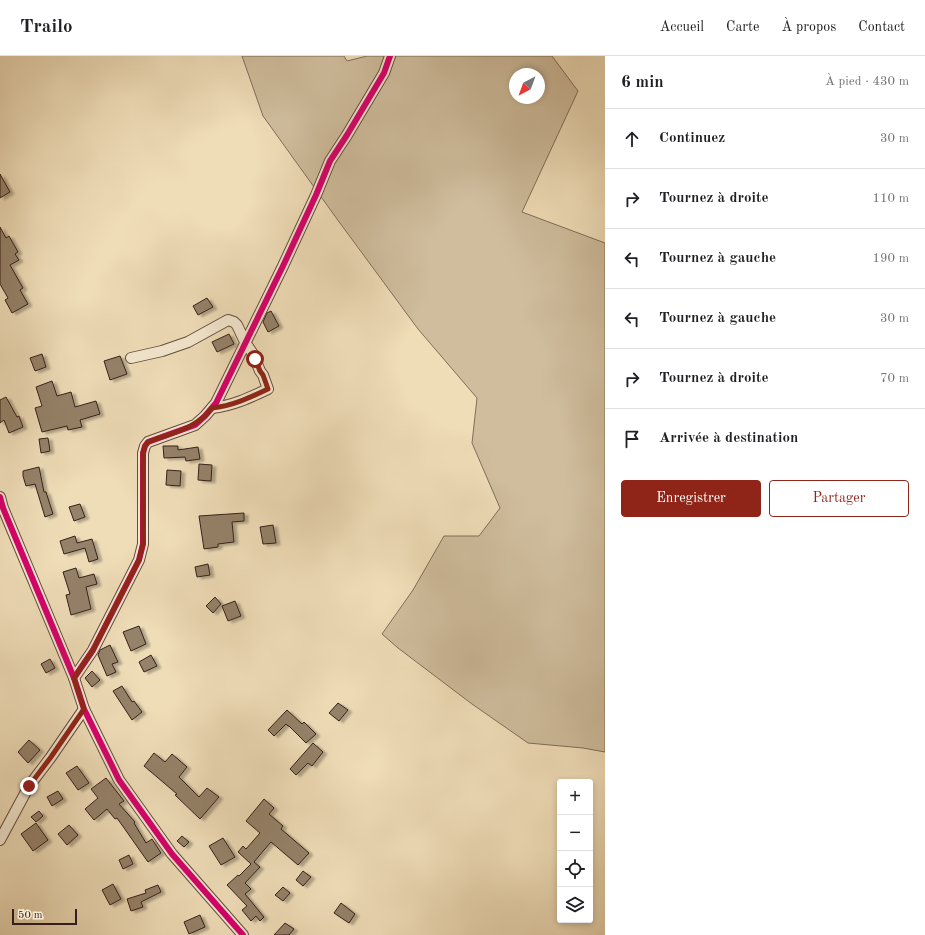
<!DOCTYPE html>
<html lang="fr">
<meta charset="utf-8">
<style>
body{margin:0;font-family:"Old Standard TT",serif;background:#f6f6f6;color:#202124}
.controls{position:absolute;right:12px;bottom:12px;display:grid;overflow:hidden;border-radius:4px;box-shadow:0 2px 6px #0003}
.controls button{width:36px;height:36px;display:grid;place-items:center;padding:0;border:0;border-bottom:1px solid #e0e0e0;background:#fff;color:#202124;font:20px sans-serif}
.compass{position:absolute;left:509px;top:12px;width:36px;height:36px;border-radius:50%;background:#fff;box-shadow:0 2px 6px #0003;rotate:221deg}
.scale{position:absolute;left:12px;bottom:10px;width:65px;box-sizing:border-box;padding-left:4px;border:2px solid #342018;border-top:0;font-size:11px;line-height:14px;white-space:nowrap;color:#342018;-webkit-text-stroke:3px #f5e9d1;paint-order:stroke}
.stop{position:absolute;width:12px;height:12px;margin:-9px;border:3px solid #8f2418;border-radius:50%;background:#fff}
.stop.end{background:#8f2418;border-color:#fff;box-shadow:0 1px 4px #0008}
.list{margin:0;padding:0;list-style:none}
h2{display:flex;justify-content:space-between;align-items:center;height:52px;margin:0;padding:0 16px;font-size:17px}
h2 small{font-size:13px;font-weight:400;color:#757577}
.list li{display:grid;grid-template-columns:26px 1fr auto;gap:12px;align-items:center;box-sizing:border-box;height:60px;padding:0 16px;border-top:1px solid #e0e0e0}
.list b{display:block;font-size:15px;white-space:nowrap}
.list em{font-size:13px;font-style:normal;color:#757577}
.actions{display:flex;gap:8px;padding:12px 16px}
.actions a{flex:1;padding:9px 0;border:1px solid #8f2418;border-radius:4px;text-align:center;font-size:14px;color:#8f2418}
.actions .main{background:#8f2418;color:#fff}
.icon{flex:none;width:22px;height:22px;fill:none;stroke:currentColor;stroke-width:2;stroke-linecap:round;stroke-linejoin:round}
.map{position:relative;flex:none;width:605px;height:879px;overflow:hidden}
header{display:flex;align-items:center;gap:24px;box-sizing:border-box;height:56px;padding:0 20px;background:#fff;border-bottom:1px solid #e0e0e0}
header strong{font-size:19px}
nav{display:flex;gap:22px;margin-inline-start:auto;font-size:14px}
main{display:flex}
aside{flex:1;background:#fff}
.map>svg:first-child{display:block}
.green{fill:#cfbd9d;stroke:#826e5a;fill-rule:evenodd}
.building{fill:#95826b;stroke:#342018;filter:url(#shadow)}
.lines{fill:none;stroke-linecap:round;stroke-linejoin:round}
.street-casing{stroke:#634f40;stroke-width:12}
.street{stroke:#f5e9d1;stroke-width:10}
.cycleway-casing{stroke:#f5e9d1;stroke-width:8}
.cycleway{stroke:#d6006c;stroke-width:6}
.route{stroke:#8f2418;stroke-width:5}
</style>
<header>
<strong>Trailo</strong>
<nav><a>Accueil</a><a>Carte</a><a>À propos</a><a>Contact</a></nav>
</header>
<main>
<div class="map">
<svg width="605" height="879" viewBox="0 0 605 879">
<defs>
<filter id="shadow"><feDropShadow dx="4" dy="2" stdDeviation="1" flood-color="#0004"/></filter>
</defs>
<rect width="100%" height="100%" fill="#efddb8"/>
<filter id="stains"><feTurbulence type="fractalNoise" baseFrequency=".005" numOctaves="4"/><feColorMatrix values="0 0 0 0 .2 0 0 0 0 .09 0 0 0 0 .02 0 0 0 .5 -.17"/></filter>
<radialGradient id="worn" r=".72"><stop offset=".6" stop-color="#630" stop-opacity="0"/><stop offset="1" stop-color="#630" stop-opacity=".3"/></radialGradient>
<path class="green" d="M242 0H344L347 5 367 0H552L578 35 522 156 605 187V696L583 692 528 687 472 648 398 592 382 578 413 534 444 480H479L500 452 472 387 477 342 418 273 337 163 263 60ZM515 18H539V42H515Z"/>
<g class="building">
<polygon points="0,118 10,136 0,142"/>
<polygon points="0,171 6,182 9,180 18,196 15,198 19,204 10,209 23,232 20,234 28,248 12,257 5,244 8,242 0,228"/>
<polygon points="207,242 213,251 198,259 193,250"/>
<polygon points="271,255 279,270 268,276 263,266 267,257"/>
<polygon points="229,278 234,288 217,296 212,286"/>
<polygon points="42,298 46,311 35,315 30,302"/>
<polygon points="120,300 127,318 110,324 104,305"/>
<polygon points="52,325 57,340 71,336 75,351 96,345 100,358 80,364 82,371 68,374 67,370 42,376 35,352 42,350 36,331"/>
<polygon points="6,341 17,361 19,360 23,371 9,377 4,364 0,367 0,344"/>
<polygon points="48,382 50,395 41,397 39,383"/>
<polygon points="163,390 178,390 178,394 198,391 200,403 186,405 185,401 164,402"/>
<polygon points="199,408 212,409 211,425 198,424"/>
<polygon points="39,411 44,436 46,436 53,458 45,461 35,428 26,430 23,420 23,415"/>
<polygon points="167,414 181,415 180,430 166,429"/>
<polygon points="80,448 85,461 74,465 69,451"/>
<polygon points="244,457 244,465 232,466 234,486 218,488 218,491 204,493 199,460"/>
<polygon points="273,469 276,487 263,488 260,471"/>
<polygon points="75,480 77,487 92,483 98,503 89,506 85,492 64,498 60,485"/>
<polygon points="208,508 210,519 197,521 195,511"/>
<polygon points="76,512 79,522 94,518 97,528 86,531 91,553 71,559 66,539 70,538 63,516"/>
<polygon points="215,541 221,548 213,557 206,550"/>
<polygon points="235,545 241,560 228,565 222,550"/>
<polygon points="139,570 146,588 131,595 123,576"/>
<polygon points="110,589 118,606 112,608 116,616 107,620 98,599 100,594"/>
<polygon points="151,599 157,610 144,616 139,606"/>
<polygon points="50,603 55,612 46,617 41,608"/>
<polygon points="92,615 100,624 92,631 85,622"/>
<polygon points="122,630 132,646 134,645 142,656 132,664 113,635"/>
<polygon points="338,647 348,654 339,665 329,657"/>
<polygon points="287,654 302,668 304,666 316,678 306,687 289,670 288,670 286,668 274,680 268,674"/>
<polygon points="29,684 40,694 28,707 18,696"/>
<polygon points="313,687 323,696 312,710 308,707 296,719 290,713"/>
<polygon points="154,697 165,706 172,698 187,711 179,721 199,741 207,732 219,741 200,763 175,739 177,738 144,710"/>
<polygon points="77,710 89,727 78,734 66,717"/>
<polygon points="106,722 124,745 119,748 135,766 134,767 146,787 152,783 161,797 148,806 117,762 115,763 107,753 94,764 85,753 98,742 91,733"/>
<polygon points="58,735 63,743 52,750 47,741"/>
<polygon points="264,743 274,752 269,758 283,770 281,773 309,797 298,809 271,786 264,794 254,806 260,811 245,827 251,833 245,838 264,861 260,865 256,860 251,865 242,854 247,850 227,829 238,819 239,820 251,808 238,796 243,790 246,793 260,777 246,765"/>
<polygon points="39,755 43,760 36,766 31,761"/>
<polygon points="36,767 48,784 33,795 21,778"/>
<polygon points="69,769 78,779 67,789 58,778"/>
<polygon points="182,780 189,786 184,791 177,785"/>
<polygon points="223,782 235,801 221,809 209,790"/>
<polygon points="129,799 133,808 123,813 119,804"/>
<polygon points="303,815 311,821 303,830 296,824"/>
<polygon points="113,828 121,843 110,849 102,834"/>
<polygon points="158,829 161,836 141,846 143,851 131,855 127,843 146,837 145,834"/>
<polygon points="283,831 290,837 283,845 275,839"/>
<polygon points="341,847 355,858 349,867 334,857"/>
<polygon points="200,859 205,871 189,878 184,866"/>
<polygon points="285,867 294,873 289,879 274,879"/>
</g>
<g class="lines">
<defs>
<g id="street">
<path d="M131 302 162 295 188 286 228 264 234 266 237 269 245 286 253 298 260 315 263 319 268 333C249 342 232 350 212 352"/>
<polyline points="0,441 3,452 74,622 84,653 119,724 172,798 243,879"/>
<polyline points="74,622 93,594 139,504 143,488 143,397 145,390 148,386 195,369 205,360 216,347 283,210 316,139 330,105 347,79 384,17 390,0"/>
<polyline points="0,784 29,730 51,701 84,653"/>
</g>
</defs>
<use href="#street" class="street-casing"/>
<use href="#street" class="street"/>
<defs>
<g id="cycleway">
<polyline points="0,441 3,452 74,622 84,653 119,724 172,798 243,879"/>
<polyline points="74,622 93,594 139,504 143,488 143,397 145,390 148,386 195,369 205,360 216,347 283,210 316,139 330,105 347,79 384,17 390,0"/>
</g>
</defs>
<use href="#cycleway" class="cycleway-casing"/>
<use href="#cycleway" class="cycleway"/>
</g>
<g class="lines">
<path class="route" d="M29 730 51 701 84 653 74 622 93 594 139 504 143 488V397L145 390 148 386C172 377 196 373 212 352 232 350 249 342 268 333L263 319 260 315 255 303"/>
</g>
<rect width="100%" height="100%" filter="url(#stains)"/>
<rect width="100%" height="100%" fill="url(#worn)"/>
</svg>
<div class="controls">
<button>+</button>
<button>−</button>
<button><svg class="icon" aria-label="locate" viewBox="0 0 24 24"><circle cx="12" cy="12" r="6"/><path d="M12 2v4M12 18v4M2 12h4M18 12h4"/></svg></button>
<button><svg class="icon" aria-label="layers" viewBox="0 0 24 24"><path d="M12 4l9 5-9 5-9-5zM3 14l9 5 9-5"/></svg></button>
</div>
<svg class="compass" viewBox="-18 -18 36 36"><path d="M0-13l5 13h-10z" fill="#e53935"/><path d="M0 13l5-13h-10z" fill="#757577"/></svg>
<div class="scale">50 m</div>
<div class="stop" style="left:255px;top:303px"></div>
<div class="stop end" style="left:29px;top:730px"></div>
</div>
<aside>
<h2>6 min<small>À pied · 430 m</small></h2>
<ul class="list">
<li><svg class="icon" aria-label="ahead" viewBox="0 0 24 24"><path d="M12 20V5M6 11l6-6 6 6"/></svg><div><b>Continuez</b></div><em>30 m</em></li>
<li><svg class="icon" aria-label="right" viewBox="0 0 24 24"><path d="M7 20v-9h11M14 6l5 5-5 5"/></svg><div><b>Tournez à droite</b></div><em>110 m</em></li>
<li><svg class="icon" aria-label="left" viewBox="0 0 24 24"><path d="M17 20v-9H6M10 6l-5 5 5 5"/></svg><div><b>Tournez à gauche</b></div><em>190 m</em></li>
<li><svg class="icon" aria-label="left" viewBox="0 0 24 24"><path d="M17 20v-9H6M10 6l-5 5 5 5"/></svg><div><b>Tournez à gauche</b></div><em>30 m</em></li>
<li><svg class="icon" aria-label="right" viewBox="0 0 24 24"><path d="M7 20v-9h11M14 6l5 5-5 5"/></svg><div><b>Tournez à droite</b></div><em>70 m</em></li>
<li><svg class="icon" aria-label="arrive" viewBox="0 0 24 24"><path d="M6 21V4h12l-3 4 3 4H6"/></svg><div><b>Arrivée à destination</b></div></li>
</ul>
<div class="actions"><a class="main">Enregistrer</a><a>Partager</a></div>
</aside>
</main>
